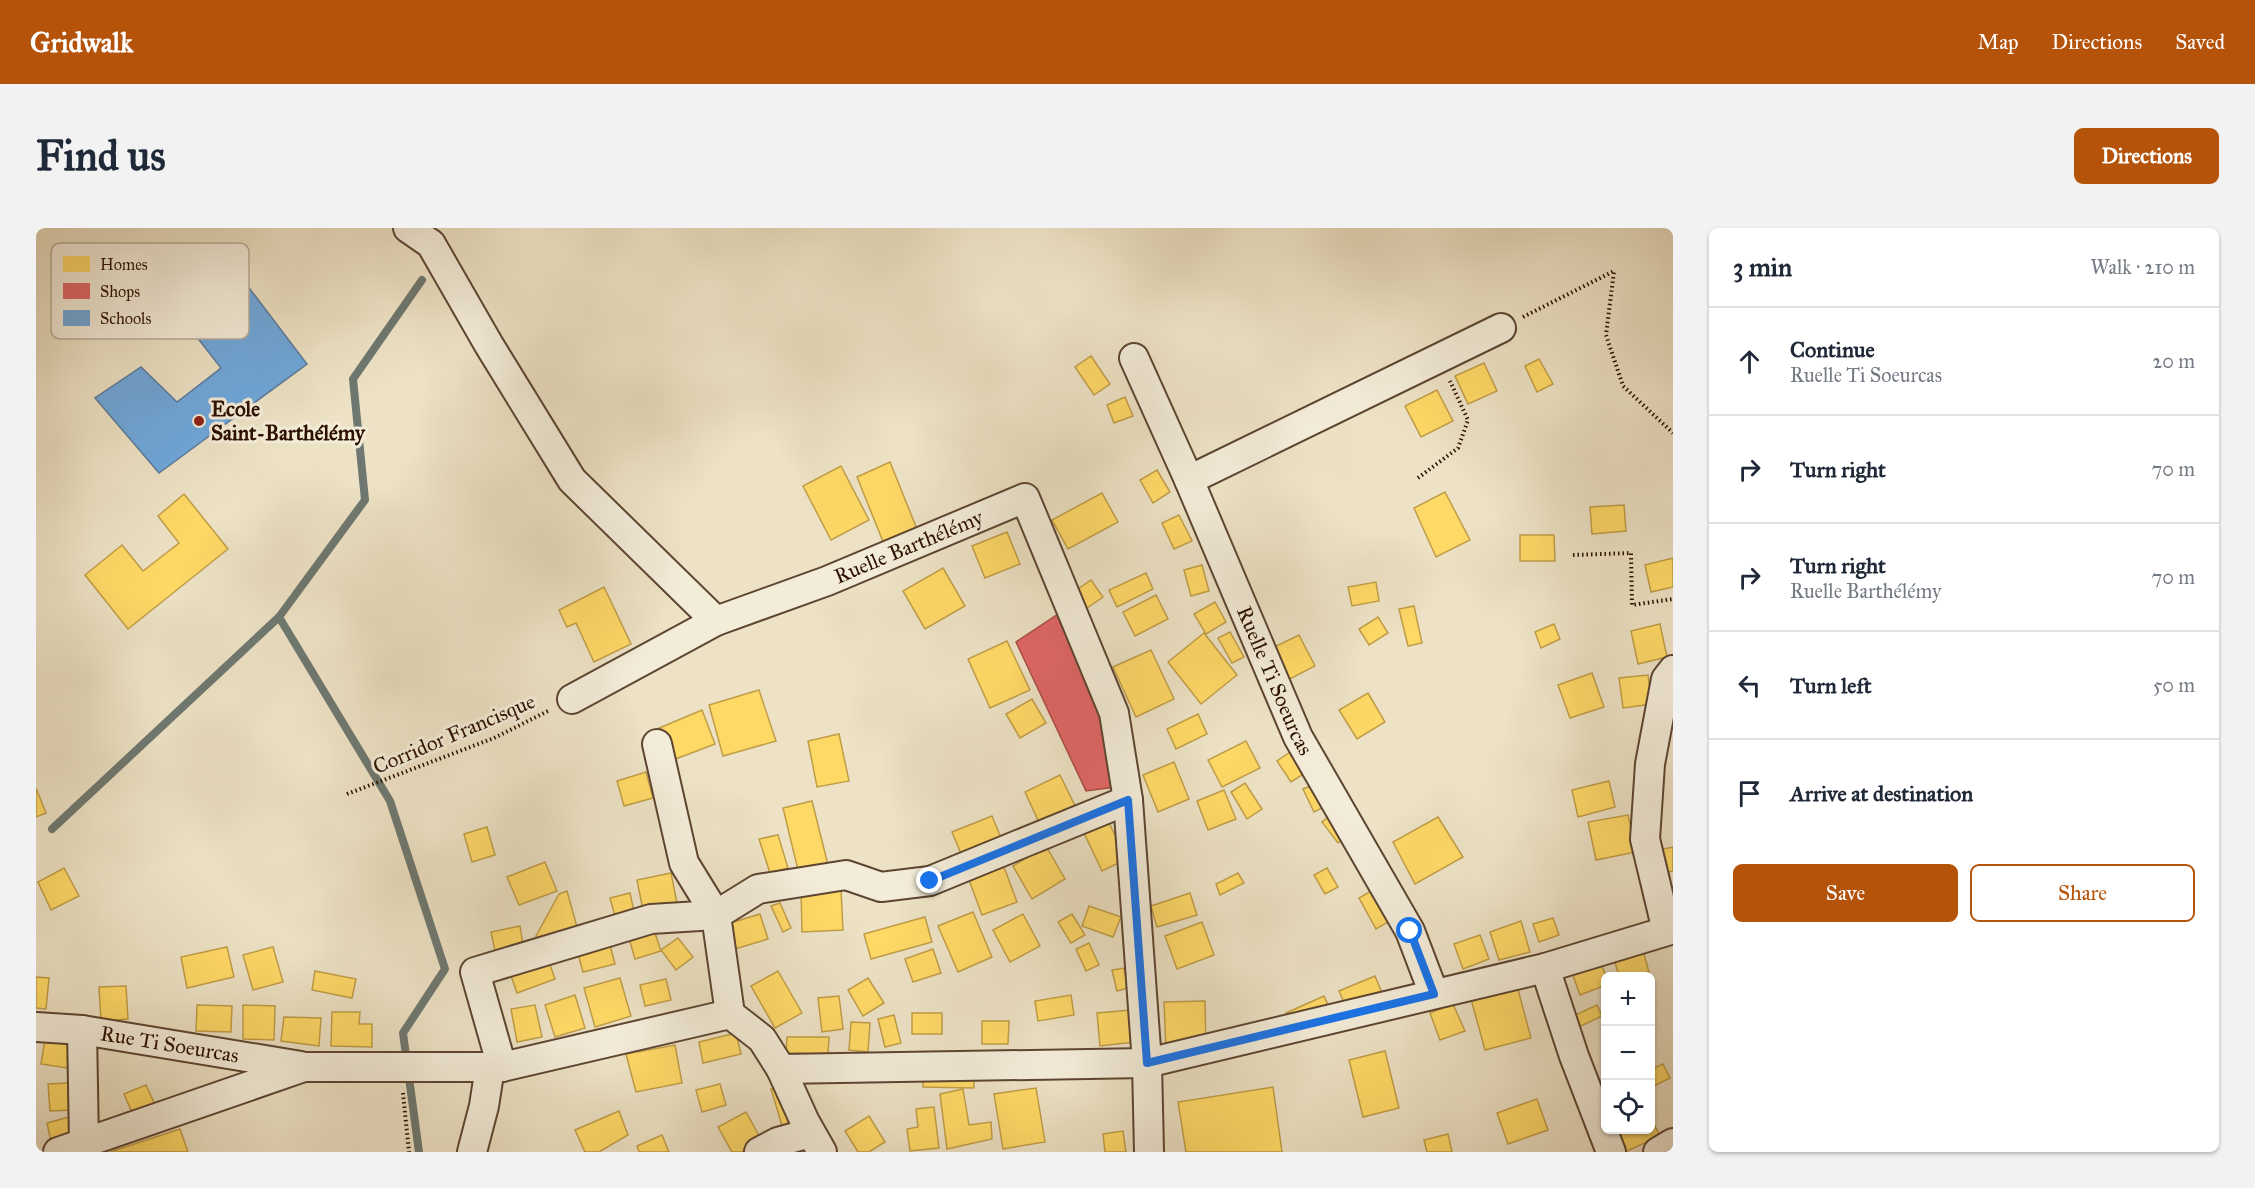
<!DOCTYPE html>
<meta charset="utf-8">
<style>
body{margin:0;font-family:"IM FELL Great Primer",serif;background:#f2f2f3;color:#1f2937}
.controls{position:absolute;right:18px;bottom:18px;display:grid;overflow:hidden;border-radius:9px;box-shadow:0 2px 4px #0004}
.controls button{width:54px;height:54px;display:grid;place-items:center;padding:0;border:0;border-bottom:2px solid #e0e1e3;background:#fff;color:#1f2937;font:30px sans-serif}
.stop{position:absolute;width:18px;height:18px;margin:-14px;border:4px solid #1a73e8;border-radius:50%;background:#fff}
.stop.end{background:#1a73e8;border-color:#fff;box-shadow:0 2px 6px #0008}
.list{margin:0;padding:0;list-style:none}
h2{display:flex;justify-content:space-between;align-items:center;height:78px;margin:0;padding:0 24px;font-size:26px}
h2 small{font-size:20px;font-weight:400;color:#747a83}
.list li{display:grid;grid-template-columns:39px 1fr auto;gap:18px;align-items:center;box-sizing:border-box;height:108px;padding:0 24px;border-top:2px solid #e0e1e3}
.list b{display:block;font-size:22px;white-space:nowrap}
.list p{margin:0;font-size:20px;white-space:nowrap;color:#747a83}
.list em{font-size:20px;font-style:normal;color:#747a83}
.actions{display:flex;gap:12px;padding:18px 24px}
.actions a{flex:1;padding:14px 0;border:2px solid #b45309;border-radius:9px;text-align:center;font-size:21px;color:#b45309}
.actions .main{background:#b45309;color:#fff}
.icon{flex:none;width:33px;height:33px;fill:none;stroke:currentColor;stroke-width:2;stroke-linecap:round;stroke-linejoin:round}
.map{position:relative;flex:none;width:1637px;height:924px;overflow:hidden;border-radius:9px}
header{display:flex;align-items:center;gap:36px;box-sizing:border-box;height:84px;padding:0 30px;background:#b45309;color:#fff}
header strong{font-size:28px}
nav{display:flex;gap:33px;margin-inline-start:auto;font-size:21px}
.intro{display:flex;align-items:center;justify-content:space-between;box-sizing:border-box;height:144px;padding:0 36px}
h1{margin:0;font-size:42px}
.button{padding:15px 27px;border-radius:9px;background:#b45309;color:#fff;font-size:21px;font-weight:700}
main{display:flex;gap:36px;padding:0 36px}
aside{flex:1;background:#fff;border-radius:9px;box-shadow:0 2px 4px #0004}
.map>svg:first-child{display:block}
.homes{fill:#ffd966;stroke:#c09d47;stroke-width:1.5}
.shops{fill:#e06666;stroke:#aa4c47;stroke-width:1.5}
.schools{fill:#6fa8dc;stroke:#5b7b9a;stroke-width:1.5}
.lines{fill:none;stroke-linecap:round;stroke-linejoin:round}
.stream{stroke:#6e7870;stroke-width:8}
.minor-casing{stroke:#5d4531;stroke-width:32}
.path{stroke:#2d1100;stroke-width:4;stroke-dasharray:1.5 3;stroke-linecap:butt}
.minor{stroke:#f3ecd9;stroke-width:28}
.route{stroke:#1a73e8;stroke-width:8}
.poi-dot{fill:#8f2418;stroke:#f3ecd9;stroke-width:2}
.labels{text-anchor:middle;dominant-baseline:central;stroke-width:6;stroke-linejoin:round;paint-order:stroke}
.poi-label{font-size:21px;font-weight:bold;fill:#2d1100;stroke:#f3ecd9;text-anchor:start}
.street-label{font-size:21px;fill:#2d1100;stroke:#f3ecd9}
.key{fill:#f3ecd9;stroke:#b8aa98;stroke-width:1.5}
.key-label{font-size:16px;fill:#2d1100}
</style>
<header>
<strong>Gridwalk</strong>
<nav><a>Map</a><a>Directions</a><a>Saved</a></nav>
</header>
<div class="intro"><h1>Find us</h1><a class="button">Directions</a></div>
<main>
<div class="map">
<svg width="1637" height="924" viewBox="0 0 1637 924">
<rect width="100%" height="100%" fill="#ede2c5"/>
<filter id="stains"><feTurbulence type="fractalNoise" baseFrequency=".00333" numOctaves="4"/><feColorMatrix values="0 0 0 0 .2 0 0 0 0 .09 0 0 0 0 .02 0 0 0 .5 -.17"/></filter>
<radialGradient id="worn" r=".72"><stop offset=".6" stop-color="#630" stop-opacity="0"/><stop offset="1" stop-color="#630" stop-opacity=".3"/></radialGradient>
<g class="homes">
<polygon points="1055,128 1074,156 1058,167 1039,139"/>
<polygon points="1503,131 1517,156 1501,164 1489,138"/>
<polygon points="1448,135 1461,163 1432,176 1419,148"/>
<polygon points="1401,162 1417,193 1385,209 1369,178"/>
<polygon points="1089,169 1097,188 1078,195 1071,177"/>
<polygon points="854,234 883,306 850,321 821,249"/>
<polygon points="805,238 833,292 795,312 767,258"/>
<polygon points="1121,242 1134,264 1117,275 1104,252"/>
<polygon points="1409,264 1434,312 1400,329 1378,280"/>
<polygon points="1066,265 1082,294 1032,321 1016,292"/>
<polygon points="148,266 192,321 92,401 49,347 86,317 107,343 143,315 122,288"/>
<polygon points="1588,277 1590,303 1556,306 1554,279"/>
<polygon points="1143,287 1156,313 1138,321 1126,295"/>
<polygon points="971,304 984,336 949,350 936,318"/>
<polygon points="1484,307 1518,307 1519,333 1484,333"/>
<polygon points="1637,330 1637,359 1615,364 1609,337"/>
<polygon points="1166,337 1173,363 1155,368 1148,342"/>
<polygon points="907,340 929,378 889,401 867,363"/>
<polygon points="1110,345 1117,361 1081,379 1073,362"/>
<polygon points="1055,352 1067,369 1051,380 1039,363"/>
<polygon points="1340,354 1343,373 1316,378 1312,359"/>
<polygon points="568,359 595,416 558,434 540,395 531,399 523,382"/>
<polygon points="1120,367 1132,391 1099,408 1087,384"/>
<polygon points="1179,374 1190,394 1170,406 1158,386"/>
<polygon points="1378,378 1386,415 1372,418 1363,381"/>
<polygon points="1342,389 1352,405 1333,417 1323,401"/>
<polygon points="1518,396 1524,411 1505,420 1499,404"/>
<polygon points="1624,396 1631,429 1602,436 1595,403"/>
<polygon points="1194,404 1208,429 1196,435 1182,410"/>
<polygon points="1168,405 1201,447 1165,476 1132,434"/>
<polygon points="1263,407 1279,438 1246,455 1230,423"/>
<polygon points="971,413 994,462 954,480 932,431"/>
<polygon points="1115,422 1138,471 1100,489 1077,439"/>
<polygon points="1556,445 1568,479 1534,490 1522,457"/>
<polygon points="1612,447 1616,476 1587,480 1583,450"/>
<polygon points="723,462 740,513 687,528 673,477"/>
<polygon points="1332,465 1349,494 1321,511 1303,482"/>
<polygon points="996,471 1010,495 984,510 970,486"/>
<polygon points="666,482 679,516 637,532 621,501"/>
<polygon points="1162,486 1171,506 1140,521 1131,501"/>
<polygon points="803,506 813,553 781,559 772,513"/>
<polygon points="1210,513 1224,540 1186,559 1172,532"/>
<polygon points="1260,520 1274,542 1255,554 1241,533"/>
<polygon points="1138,534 1153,571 1122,584 1107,547"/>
<polygon points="610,544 617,570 588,578 581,553"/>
<polygon points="1024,547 1042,584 1006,601 989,564"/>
<polygon points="1573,553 1579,579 1542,589 1536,562"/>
<polygon points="1209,555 1226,581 1211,591 1195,564"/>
<polygon points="1279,556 1290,578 1278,584 1267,561"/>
<polygon points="0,560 10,585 0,589"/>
<polygon points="1188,562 1200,591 1172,602 1161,573"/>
<polygon points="776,573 792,637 762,642 747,580"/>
<polygon points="1296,586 1313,607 1302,615 1286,594"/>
<polygon points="1592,587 1600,624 1560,632 1552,594"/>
<polygon points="956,588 966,612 926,628 916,604"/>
<polygon points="1402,589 1427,629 1379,656 1357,614"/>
<polygon points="1071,591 1091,631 1066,643 1047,603"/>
<polygon points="451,599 459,627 436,634 428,606"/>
<polygon points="742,607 752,640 734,645 723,611"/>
<polygon points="1010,618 1029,651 996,671 977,638"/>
<polygon points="1637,619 1637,643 1628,645 1623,622"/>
<polygon points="509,634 521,663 483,677 471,649"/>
<polygon points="968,639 981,674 946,687 933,652"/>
<polygon points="28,640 43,668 15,682 2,654"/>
<polygon points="1291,640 1302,659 1289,666 1278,647"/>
<polygon points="635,645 642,680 608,687 601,652"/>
<polygon points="1202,645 1208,655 1184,667 1180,656"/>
<polygon points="805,661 807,702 766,704 765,663"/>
<polygon points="1337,662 1354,693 1340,701 1323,670"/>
<polygon points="531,663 543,706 501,717 500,708 523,666"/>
<polygon points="594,665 599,688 580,692 574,670"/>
<polygon points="1154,665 1161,687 1121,699 1115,678"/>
<polygon points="744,675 755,700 747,704 735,678"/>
<polygon points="1053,678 1085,689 1077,709 1046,698"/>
<polygon points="937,684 956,729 922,744 902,698"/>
<polygon points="724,686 732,711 699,721 691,696"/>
<polygon points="987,686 1004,718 974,734 957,702"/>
<polygon points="1036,686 1049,707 1035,715 1022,694"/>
<polygon points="889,689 896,714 835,731 828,706"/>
<polygon points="1517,690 1523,707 1503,714 1497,696"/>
<polygon points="1485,693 1494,724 1463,732 1454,704"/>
<polygon points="1166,694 1178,727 1141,741 1129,708"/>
<polygon points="484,698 488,723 460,728 455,704"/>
<polygon points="617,699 625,723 599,731 592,707"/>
<polygon points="1444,707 1453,731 1427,741 1418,716"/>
<polygon points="642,710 657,729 640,742 625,722"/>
<polygon points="1053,715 1063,737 1050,743 1040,721"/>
<polygon points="574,717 579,736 547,744 542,726"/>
<polygon points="191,719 198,749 151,760 145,729"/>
<polygon points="237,719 247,754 217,762 207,727"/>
<polygon points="897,721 905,745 877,754 869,731"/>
<polygon points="1607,723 1613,744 1596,748 1583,748 1578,731"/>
<polygon points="512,731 519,751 481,765 474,745"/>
<polygon points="1563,731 1570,748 1570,757 1544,767 1535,742"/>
<polygon points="1088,740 1092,760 1081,763 1076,742"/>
<polygon points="279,743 320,751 316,770 276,762"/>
<polygon points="742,743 766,785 739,800 715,758"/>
<polygon points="1339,748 1352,779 1316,794 1303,763"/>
<polygon points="0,749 13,750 10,781 0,780"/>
<polygon points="584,750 595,788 559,799 548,760"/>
<polygon points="832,750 848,775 827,788 812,762"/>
<polygon points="630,751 635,772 609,778 604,757"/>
<polygon points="90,758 92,791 65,793 63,759"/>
<polygon points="1481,758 1495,810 1449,822 1435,771"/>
<polygon points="539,767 549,800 519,809 509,777"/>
<polygon points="1035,767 1038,787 1002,793 999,773"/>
<polygon points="803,768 807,801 786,804 782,770"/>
<polygon points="1288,768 1296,786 1258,803 1250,785"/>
<polygon points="1169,773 1170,821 1130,823 1128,774"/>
<polygon points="1417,776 1429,803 1404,812 1394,785"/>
<polygon points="161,777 196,778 195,804 160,803"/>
<polygon points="207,777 239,778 238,812 207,811"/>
<polygon points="499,777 506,809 481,814 475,781"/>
<polygon points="1561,777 1566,788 1541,800 1535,789"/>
<polygon points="1095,782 1098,814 1064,818 1061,785"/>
<polygon points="296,784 324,784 323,796 336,796 336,819 295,818"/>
<rect x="876" y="785" width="30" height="21"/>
<polygon points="858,787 865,815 849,819 842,791"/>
<polygon points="248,789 285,790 283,818 245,813"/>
<polygon points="946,793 973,793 972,816 946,816"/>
<polygon points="815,794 834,795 832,824 813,822"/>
<polygon points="700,805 705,826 667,835 663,814"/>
<polygon points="751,809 793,809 792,826 750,825"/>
<polygon points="9,811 40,816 37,841 5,836"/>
<polygon points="639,817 646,855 600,864 590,826"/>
<polygon points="1349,823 1363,880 1327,889 1313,832"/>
<polygon points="1627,836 1634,850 1618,858 1614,851 1614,842"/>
<polygon points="887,846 938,846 938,860 887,859"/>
<polygon points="34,855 36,882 14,883 12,856"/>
<polygon points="684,856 690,877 666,884 660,862"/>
<polygon points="110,857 120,879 98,889 88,866"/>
<polygon points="749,857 761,897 747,901 735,861"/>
<polygon points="1237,859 1246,924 1150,924 1142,874"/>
<polygon points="1000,860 1009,914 967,921 958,866"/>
<polygon points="927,861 933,897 955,894 956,911 911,921 904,866"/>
<polygon points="1501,871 1512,902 1472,916 1461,885"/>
<polygon points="898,879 903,920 874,923 871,901 882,899 880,881"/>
<polygon points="583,883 592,907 563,924 549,924 539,902"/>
<polygon points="710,884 726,913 705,924 696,924 682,899"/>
<polygon points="833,888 849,914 833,924 822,924 809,903"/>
<polygon points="1614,888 1624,908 1589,924 1578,902 1614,902"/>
<polygon points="33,889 39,914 16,919 11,895"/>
<polygon points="144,901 152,924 74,924"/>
<polygon points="1087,903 1090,924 1069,924 1067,906"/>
<polygon points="1412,906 1416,924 1391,924 1388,912"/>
<polygon points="626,907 633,924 603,924 601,918"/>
</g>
<polygon class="shops" points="1022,386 1075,498 1087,558 1050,563 980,414"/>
<polygon class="schools" points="167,35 184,36 201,44 271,136 123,245 59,170 105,139 141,174 185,140 157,104 141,77 144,53"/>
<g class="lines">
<g class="stream">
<polyline points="243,389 354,573 409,741 367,805 383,924"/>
<polyline points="16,601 243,389 329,272 317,151 386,52"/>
</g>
<defs>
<g id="minor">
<path id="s1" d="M372 0 395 16 453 117 536 252 680 393 791 353 989 270 1078 485 1092 572 1111 835 1113 924"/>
<path id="s2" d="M1098 130 1153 252 1262 509 1374 703 1398 766"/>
<polyline points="1153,252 1465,100"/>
<polyline points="536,471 680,393"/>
<polyline points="1509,740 1538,828 1575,924"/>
<polyline points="694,786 680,687 722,661 810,647 845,659 894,653 1092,572"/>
<path id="s3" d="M0 799 46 802 265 838"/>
<polyline points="46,802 48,915 51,924"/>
<polyline points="466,839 439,744 615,691 680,687 648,635 621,516"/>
<polyline points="745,841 769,894 786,924"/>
<polyline points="22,924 268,839 466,839 694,786 726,811 745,841 1111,835 1509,740 1631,703 1609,611 1614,536 1630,451 1637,442"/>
<polyline points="436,924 448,878 454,839"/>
<polyline points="723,924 742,914 774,905"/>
<polyline points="1622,924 1637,915"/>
</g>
</defs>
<use href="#minor" class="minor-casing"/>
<g class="path">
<polyline points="1487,89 1578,43 1570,107 1587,158 1637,205"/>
<polyline points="1382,250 1422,220 1432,192 1414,153"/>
<polyline points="1537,327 1595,325 1596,377 1637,371"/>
<polyline points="311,566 458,510 512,483"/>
<polyline points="367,865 373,924"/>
</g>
<use href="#minor" class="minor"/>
</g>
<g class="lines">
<polyline class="route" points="894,653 1092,572 1111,835 1398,766 1374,703"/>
</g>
<circle class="poi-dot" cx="163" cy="193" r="6"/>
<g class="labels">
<g class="poi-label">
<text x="175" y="181">Ecole<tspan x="175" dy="24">Saint-Barthélémy</tspan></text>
</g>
<g class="street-label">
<text stroke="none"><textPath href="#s1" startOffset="711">Ruelle Barthélémy</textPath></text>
<text stroke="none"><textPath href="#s2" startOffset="352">Ruelle Ti Soeurcas</textPath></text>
<text transform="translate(418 506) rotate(-23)">Corridor Francisque</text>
<text stroke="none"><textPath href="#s3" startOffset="135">Rue Ti Soeurcas</textPath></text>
</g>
</g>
<rect x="15" y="15" width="198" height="96" rx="9" class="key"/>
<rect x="27" y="28" width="27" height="16" fill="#ffd966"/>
<rect x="27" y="55" width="27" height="16" fill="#e06666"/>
<rect x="27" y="82" width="27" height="16" fill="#6fa8dc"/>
<g class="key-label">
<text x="64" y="42">Homes</text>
<text x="64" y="69">Shops</text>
<text x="64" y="96">Schools</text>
</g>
<rect width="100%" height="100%" filter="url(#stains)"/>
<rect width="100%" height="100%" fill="url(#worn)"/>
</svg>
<div class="controls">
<button>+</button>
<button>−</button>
<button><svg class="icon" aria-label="locate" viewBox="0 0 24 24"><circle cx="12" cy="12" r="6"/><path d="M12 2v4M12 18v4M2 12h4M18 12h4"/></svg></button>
</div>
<div class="stop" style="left:1374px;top:703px"></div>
<div class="stop end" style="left:894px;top:653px"></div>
</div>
<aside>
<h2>3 min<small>Walk · 210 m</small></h2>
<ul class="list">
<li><svg class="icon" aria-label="ahead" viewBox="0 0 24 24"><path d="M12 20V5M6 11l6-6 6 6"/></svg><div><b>Continue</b><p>Ruelle Ti Soeurcas</p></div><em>20 m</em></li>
<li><svg class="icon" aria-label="right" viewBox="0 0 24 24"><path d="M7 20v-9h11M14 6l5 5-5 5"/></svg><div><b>Turn right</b></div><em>70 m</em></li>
<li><svg class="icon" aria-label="right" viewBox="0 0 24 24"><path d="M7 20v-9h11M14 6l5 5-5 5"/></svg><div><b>Turn right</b><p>Ruelle Barthélémy</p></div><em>70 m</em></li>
<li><svg class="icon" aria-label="left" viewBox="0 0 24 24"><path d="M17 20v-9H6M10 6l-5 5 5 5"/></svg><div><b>Turn left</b></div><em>50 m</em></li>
<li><svg class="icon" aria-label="arrive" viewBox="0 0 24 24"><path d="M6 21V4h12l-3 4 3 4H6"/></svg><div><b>Arrive at destination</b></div></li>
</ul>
<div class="actions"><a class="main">Save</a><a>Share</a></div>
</aside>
</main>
